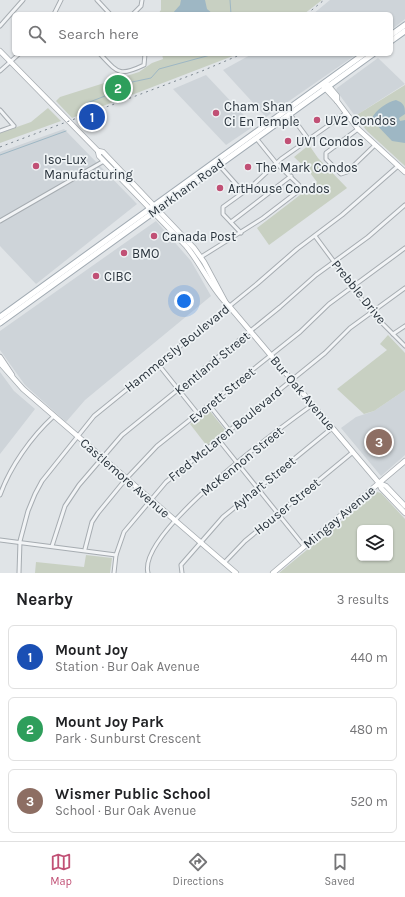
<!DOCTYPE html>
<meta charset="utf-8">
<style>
body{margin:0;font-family:Karla,sans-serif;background:#f2f2f2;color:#202124}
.controls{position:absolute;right:12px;bottom:12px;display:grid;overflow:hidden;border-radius:6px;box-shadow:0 1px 3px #0004}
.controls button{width:36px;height:36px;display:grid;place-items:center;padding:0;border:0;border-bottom:1px solid #e0e0e0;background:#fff;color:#202124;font:20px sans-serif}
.you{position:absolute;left:184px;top:301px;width:14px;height:14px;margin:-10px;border:3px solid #fff;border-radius:50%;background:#1a73e8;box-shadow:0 0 0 6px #1a73e833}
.badge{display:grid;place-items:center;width:26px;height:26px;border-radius:50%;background:#c15075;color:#fff;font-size:13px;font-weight:700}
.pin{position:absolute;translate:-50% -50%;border:2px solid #fff;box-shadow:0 1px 4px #0006}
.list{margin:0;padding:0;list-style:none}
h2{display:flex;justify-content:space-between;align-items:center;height:52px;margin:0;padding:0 16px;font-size:17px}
h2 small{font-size:13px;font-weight:400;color:#757577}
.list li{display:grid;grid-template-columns:26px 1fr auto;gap:12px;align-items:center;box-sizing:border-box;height:64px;margin:0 8px 8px;padding:0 8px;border:1px solid #e0e0e0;border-radius:6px}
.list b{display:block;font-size:15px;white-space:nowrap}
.list p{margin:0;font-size:13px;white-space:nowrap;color:#757577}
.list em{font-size:13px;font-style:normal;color:#757577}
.icon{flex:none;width:22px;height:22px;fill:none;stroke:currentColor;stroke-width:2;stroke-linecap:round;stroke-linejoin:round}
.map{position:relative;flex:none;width:405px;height:573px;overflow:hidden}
.search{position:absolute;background:#fff;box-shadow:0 1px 3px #0004;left:12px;right:12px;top:12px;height:44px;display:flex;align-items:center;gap:10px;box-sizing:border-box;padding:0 14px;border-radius:6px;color:#757577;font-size:15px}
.sheet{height:268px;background:#fff}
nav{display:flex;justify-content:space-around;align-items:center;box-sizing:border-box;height:56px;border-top:1px solid #e0e0e0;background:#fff;font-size:11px;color:#757577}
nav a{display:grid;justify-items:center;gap:2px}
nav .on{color:#c15075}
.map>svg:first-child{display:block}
.built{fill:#ced4d9}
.green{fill:#c8d0c2;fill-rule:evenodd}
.water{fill:#9eb7c4}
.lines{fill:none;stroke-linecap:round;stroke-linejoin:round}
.stream{stroke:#9eb7c4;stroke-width:1}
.street-casing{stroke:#a6acb1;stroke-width:5}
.secondary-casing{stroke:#a6acb1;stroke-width:6}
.primary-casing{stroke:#a0aab2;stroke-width:7}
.street{stroke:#f2f4f6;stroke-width:3}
.secondary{stroke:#fff;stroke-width:4.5}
.primary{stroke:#fff;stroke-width:5}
.rail{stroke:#7b868f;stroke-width:1;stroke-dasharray:2 4;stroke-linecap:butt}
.poi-dot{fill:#c15075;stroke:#eff3f5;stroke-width:1.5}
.labels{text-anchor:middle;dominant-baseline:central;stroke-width:3.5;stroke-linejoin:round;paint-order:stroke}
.poi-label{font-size:13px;fill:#2a343d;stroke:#eff3f5;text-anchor:start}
.street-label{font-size:13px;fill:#2a343d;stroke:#eff3f5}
</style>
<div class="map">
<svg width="405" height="573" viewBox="0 0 405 573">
<rect width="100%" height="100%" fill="#e0e4e7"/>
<g class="built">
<polygon points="330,0 405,0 405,19 391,30 391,14 313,14"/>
<polygon points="252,54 357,54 266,117 223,70"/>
<polygon points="378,58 405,84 355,116 336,90 337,88"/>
<polygon points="206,75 254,126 226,145 173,89"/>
<polygon points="64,129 137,204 36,284 0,246 0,152"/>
<polygon points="156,221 191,261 211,296 85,400 66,422 25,385 0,350 0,331"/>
<polygon points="0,372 14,391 35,409 0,454"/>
<polygon points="405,390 405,455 381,476 341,428 356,417 374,411"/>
</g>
<g class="green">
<polygon points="161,0 322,0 304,14 158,14 161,10"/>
<polygon points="162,54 238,54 72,118 56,101 60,97 139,72 152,63 163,59"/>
<polygon points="405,85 405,166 367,131 355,116"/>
<polygon points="48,108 61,121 0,143 0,133 31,122"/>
<polygon points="309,145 318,158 347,188 269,245 257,228 317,182 308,170 294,157"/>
<polygon points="388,335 405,353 405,390 374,411 364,414 337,389 387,350 380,344"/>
<polygon points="209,410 225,430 207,446 190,424"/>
<path d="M377 492 381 493 405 519V573H279ZM360 528H390V558H360Z"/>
<polygon points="86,555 112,558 110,573 35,573 36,562 84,567"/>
</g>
<g class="water">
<polygon points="181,0 205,0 207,9 213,14 172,14 180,5"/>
<path d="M396 100C404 103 405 106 405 114L399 118 400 121 405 120V143L392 141 373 121 372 118C376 110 387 102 396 100Z"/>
</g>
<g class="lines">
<g class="stream">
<polyline points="230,0 231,14"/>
<polyline points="81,111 87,103 105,96 118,85 151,78 159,69 214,54"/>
<polyline points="0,155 66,131"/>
</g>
<defs>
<g id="street">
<polyline points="97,0 110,14"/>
<polyline points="54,14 61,0"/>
<polyline points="133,14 141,6 142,0"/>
<polyline points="0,26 23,0"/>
<path d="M100 54C118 73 119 77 144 65L145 54"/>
<polyline points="0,71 19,54"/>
<polyline points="0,110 14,126 0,131"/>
<polyline points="289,113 309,140"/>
<polyline points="358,129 326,153 326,159 341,174 347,172 375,145"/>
<polyline points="219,165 243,192"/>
<polyline points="0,221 104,161"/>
<polyline points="231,222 291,176"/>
<polyline points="241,233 223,214 223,207 252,186 281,159 346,113"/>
<polyline points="315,236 372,313 405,346"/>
<polyline points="201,257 263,218 297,192 299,185 277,164 256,138"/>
<polyline points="393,334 405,326"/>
<polyline points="158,364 198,414"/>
<polyline points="210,406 229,430"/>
<polyline points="218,439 304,546"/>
<path d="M0 495C10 467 31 437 54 416"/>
<polyline points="0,540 116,555"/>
<polyline points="52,546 65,506 79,485 122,435 280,307 316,275 368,237 405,205"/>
<polyline points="85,549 92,522 98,513 125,480 157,446 300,332 329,304 405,248"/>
<polyline points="224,563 245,541 353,452"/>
<polyline points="19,573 20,541 28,511 35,494 42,481 94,416 258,283 297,249 342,215 398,166"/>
<polyline points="114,573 116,555 124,532 166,482 325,353 350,328 405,288"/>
<path d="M148 573C137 533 280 428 312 405"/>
<polyline points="182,573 181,565 223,517 332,428"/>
</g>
<g id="secondary">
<path d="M0 51 98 151 99 156 186 246C202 265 211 289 229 306L379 483 381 488 405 513"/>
<polyline points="327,84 337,96 337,101"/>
<polyline points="324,87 337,101 358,129 405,172"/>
<polyline points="98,151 103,152 194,248 204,262 226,303"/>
<polyline points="0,357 12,375"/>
<polyline points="0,363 23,389 236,573"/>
<polyline points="379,483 386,486 405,506"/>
<polyline points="273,573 405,461"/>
</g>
<g id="primary">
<polyline points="391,35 405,25"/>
<polyline points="391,41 405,31"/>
<polyline points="0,317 364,54"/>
<polyline points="0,323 373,54"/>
</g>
</defs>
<use href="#street" class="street-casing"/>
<use href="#secondary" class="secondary-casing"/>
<use href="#primary" class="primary-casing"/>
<use href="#street" class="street"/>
<use href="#secondary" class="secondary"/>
<use href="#primary" class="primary"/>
<g class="rail">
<polyline points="307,14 324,0"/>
<polyline points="0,147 202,71 242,54"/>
</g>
</g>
<g class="poi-dot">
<circle cx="216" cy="113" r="4"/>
<circle cx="317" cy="120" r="4"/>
<circle cx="288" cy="141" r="4"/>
<circle cx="36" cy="166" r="4"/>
<circle cx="248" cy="167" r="4"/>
<circle cx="220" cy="188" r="4"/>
<circle cx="154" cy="236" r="4"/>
<circle cx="124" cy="253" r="4"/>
<circle cx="96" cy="276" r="4"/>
</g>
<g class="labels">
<g class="poi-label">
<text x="224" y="106">Cham Shan<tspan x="224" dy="15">Ci En Temple</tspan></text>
<text x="325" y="120">UV2 Condos</text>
<text x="296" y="141">UV1 Condos</text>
<text x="44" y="159">Iso-Lux<tspan x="44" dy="15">Manufacturing</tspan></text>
<text x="256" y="167">The Mark Condos</text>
<text x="228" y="188">ArtHouse Condos</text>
<text x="162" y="236">Canada Post</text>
<text x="132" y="253">BMO</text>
<text x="104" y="276">CIBC</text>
</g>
<g class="street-label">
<text transform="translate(186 188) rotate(-36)">Markham Road</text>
<text transform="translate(359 292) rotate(51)">Prebble Drive</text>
<text transform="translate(177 348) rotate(-39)">Hammersly Boulevard</text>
<text transform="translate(212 363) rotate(-39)">Kentland Street</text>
<text transform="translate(303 393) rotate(50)">Bur Oak Avenue</text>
<text transform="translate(222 395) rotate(-39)">Everett Street</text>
<text transform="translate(225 434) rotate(-39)">Fred McLaren Boulevard</text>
<text transform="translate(242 461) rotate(-39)">McKennon Street</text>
<text transform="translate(125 478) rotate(41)">Castlemore Avenue</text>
<text transform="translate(264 483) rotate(-39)">Ayhart Street</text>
<text transform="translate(287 506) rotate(-39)">Houser Street</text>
<text transform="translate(339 517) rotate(-40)">Mingay Avenue</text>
</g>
</g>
</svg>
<div class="controls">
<button><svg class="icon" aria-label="layers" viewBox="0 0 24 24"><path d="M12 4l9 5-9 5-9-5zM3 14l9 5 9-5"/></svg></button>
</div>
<div class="you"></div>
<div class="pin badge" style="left:92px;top:117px;background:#1a4fb4">1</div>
<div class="pin badge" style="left:118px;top:88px;background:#2e9e5b">2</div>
<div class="pin badge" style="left:379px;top:442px;background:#8d6e63">3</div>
<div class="search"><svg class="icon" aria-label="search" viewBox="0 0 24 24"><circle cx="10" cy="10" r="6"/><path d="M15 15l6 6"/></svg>Search here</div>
</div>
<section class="sheet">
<h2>Nearby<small>3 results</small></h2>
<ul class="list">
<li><span class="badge" style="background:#1a4fb4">1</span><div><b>Mount Joy</b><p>Station · Bur Oak Avenue</p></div><em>440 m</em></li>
<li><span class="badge" style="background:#2e9e5b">2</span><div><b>Mount Joy Park</b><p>Park · Sunburst Crescent</p></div><em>480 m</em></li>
<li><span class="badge" style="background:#8d6e63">3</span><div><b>Wismer Public School</b><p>School · Bur Oak Avenue</p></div><em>520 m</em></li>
</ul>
</section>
<nav>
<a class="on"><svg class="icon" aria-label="map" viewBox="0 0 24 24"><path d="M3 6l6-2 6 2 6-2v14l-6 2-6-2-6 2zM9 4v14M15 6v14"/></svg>Map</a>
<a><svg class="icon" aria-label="directions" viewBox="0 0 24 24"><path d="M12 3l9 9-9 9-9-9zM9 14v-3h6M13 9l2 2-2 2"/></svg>Directions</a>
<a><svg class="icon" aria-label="saved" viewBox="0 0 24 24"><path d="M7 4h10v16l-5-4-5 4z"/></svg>Saved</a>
</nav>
